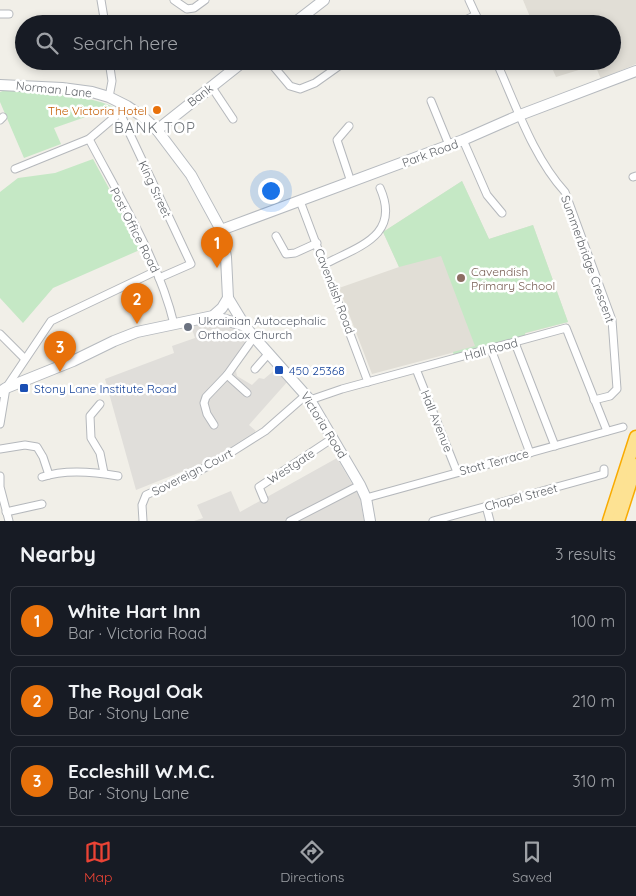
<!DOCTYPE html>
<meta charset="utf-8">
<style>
body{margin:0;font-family:Quicksand,sans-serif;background:#20242c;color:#f1f3f6}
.you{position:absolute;left:270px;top:190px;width:18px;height:18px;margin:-12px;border:4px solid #fff;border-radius:50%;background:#1a73e8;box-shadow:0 0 0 8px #1a73e833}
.badge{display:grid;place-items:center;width:32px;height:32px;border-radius:50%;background:#ea4335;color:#fff;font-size:16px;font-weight:700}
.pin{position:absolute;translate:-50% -41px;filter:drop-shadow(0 1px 2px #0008)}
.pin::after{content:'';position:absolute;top:26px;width:18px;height:15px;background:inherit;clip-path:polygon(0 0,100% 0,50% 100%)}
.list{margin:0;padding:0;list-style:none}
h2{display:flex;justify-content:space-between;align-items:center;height:65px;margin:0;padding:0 20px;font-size:21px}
h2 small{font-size:16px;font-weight:400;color:#9ea1a6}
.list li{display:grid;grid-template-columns:32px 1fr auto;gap:15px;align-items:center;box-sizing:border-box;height:70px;margin:0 10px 10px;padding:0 10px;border:1px solid #363941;border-radius:8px}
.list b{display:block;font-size:19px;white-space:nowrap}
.list p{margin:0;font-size:16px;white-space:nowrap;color:#9ea1a6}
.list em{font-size:16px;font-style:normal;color:#9ea1a6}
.icon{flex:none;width:28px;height:28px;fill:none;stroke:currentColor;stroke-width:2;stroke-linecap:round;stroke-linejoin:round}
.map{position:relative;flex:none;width:636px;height:521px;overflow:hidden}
.search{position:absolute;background:#171b24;box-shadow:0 2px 8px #0003;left:15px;right:15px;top:15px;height:55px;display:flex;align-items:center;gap:12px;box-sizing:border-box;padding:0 18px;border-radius:28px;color:#9ea1a6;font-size:19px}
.sheet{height:305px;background:#171b24}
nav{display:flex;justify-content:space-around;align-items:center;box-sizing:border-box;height:70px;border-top:1px solid #363941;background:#171b24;font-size:14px;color:#9ea1a6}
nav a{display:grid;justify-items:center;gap:2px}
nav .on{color:#ea4335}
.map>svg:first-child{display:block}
.industrial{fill:#e0deda}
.education{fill:#e1ded6}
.green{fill:#c5e8c5}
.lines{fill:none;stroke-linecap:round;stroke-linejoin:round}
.street-casing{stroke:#b5b8bc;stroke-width:9}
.secondary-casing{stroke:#b6babf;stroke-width:12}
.highway-casing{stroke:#f9ab00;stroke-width:15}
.street{stroke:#fff;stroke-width:7}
.secondary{stroke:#fff;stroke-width:10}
.highway{stroke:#fde293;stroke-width:12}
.food-dot{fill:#e8710a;stroke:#fff;stroke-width:2}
.education-dot{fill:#8d6e63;stroke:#fff;stroke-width:2}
.worship-dot{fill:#6b7280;stroke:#fff;stroke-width:2}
.transit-dot{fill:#1a4fb4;stroke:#fff;stroke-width:2}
.labels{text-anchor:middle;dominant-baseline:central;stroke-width:5;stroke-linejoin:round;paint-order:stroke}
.street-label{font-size:12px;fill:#5f6368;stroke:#fff}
.food-label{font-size:12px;fill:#c56008;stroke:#fff;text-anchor:end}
.education-label{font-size:12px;fill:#785e54;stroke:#fff;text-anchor:start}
.worship-label{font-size:12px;fill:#5b616d;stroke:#fff;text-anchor:start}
.transit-label{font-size:12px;fill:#164399;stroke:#fff;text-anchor:start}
.quarter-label{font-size:15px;letter-spacing:1px;fill:#70757a;stroke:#fff}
</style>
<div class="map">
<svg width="636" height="521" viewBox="0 0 636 521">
<rect width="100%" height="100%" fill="#f1efe8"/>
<g class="industrial">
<polygon points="214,322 232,326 245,334 253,347 238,367 236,371 237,376 252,385 259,378 264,379 277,368 288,381 249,425 256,431 211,460 136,490 105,379 174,353 172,346 195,338 191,326"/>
<polygon points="337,458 355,489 360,498 364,521 194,521 203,518 197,505 231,491 240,512"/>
</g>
<g class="education">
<polygon points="523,0 636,0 636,64 601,79 595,65 556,77 549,61 612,61 612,24 533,24"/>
<polygon points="462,181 489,239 533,225 568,322 372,374 339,288 399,267 383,232"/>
</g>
<g class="green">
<path d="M6 90C42 93 81 93 114 107L54 128 61 144 24 158 0 102V92Z"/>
<polygon points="93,159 142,249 53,288 23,323 0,298 0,192 18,178 55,173"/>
<polygon points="462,181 489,239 533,225 568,322 525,333 526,337 454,356 453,352 475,346 441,256 399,267 383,232"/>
</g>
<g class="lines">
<defs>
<g id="street">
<polyline points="101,0 105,24"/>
<polyline points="174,0 187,9 194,8 205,0"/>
<polyline points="469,0 480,24"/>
<polyline points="0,14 9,14"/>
<polyline points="457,24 476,15"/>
<polyline points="269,61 290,86 300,89 315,83 346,61"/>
<path d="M496 61C516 105 533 157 565 192L612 320 617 389 610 396 594 400"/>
<polyline points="211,86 233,119"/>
<polyline points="109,97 112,81 109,61"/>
<polyline points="431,101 449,145"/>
<polyline points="120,113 191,264 159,278"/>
<polyline points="0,120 3,117"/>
<polyline points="349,126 337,140 351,182"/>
<path d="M89 139C119 196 159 261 174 324"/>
<polyline points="463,140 487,195 502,213"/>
<polyline points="15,169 89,139 123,110"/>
<polyline points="633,177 636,176"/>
<polyline points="300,201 368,382"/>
<polyline points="276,236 286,254 295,253 317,243"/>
<path d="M325 264C360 246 401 235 380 188"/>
<polyline points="0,334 24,358"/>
<polyline points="515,343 555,446"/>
<polyline points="491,349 530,453"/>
<polyline points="255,369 269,353"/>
<polyline points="416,369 457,472"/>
<polyline points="227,375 247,393"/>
<polyline points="310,400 342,389 566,328 607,431"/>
<polyline points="100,404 90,416 91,438 100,453 104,473"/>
<polyline points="0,424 6,388 51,321 156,271"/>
<polyline points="214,425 207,414 204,403 206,397 227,375 254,337"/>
<polyline points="0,449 25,445 37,447 43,457 49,475"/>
<polyline points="0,476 0,487 9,521"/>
<path d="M42 477C65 469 95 472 118 476"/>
<polyline points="366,498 623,427"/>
<polyline points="264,499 259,487 333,438"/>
<polyline points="486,506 490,521"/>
<polyline points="6,512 42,504"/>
<polyline points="143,521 142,505 146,495 199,471 227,455 265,431 306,395"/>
<polyline points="290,521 360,485"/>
<polyline points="433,521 604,474 604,469"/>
</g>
<g id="secondary">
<polyline points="293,24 324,0"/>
<polyline points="0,85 62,88 92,92 109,97 127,106 143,117 157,130 191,175 221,230 226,257 228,298 245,326 254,337 310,400 360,485 366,498 370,521"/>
<polyline points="157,130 244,61"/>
<polyline points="221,230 463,140 520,115 636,71"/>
<polyline points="213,316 245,326"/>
<polyline points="0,392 6,388 73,361 114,341 137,332 213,316 222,308 228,298"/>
</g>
<g id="highway">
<polyline points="609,521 636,437"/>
<polyline points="618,521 636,465"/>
</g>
</defs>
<use href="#street" class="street-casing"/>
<use href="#secondary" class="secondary-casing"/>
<use href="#highway" class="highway-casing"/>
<use href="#street" class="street"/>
<use href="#secondary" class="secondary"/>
<use href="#highway" class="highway"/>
</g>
<circle class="food-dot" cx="157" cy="110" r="5"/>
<circle class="education-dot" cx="461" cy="278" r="5"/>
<circle class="worship-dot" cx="188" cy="327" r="5"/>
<g class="transit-dot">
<rect x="274" y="365" width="10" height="10" rx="2.5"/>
<rect x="19" y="383" width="10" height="10" rx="2.5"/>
</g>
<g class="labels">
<g class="street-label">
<text transform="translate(54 89) rotate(6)">Norman Lane</text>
<text transform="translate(200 95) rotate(-38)">Bank</text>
<text transform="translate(430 153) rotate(-20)">Park Road</text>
<text transform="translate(155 189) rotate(65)">King Street</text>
<text transform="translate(135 230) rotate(63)">Post Office Road</text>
<text transform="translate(588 259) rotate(70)">Summerbridge Crescent</text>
<text transform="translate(335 291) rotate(69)">Cavendish Road</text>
<text transform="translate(491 349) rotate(-15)">Hall Road</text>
<text transform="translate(437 421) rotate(68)">Hall Avenue</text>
<text transform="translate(324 425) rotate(58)">Victoria Road</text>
<text transform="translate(494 462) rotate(-15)">Stott Terrace</text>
<text transform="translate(291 466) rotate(-33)">Westgate</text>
<text transform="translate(192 472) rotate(-27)">Sovereign Court</text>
<text transform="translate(521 497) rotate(-15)">Chapel Street</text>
</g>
<g class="food-label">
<text x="147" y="110">The Victoria Hotel</text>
</g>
<g class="education-label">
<text x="471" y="271">Cavendish<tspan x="471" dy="14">Primary School</tspan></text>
</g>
<g class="worship-label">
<text x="198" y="320">Ukrainian Autocephalic<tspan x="198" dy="14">Orthodox Church</tspan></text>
</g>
<g class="transit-label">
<text x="289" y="370">450 25368</text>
<text x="34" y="388">Stony Lane Institute Road</text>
</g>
<g class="quarter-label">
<text x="155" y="127">BANK TOP</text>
</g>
</g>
</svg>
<div class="you"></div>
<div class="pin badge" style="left:217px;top:268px;background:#e8710a">1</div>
<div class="pin badge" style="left:137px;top:324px;background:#e8710a">2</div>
<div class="pin badge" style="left:60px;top:372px;background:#e8710a">3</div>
<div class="search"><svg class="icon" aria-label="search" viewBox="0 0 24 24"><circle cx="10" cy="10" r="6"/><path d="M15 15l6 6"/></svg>Search here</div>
</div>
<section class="sheet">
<h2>Nearby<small>3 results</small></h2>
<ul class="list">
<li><span class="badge" style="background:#e8710a">1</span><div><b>White Hart Inn</b><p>Bar · Victoria Road</p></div><em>100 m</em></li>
<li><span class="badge" style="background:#e8710a">2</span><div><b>The Royal Oak</b><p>Bar · Stony Lane</p></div><em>210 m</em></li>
<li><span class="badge" style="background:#e8710a">3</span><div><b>Eccleshill W.M.C.</b><p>Bar · Stony Lane</p></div><em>310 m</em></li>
</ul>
</section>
<nav>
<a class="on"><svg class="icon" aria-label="map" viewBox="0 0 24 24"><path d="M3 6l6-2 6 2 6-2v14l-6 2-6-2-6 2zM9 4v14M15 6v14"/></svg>Map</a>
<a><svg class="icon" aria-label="directions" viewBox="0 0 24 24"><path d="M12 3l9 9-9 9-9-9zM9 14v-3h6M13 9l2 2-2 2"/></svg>Directions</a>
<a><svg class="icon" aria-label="saved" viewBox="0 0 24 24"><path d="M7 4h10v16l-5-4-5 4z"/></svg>Saved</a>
</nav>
